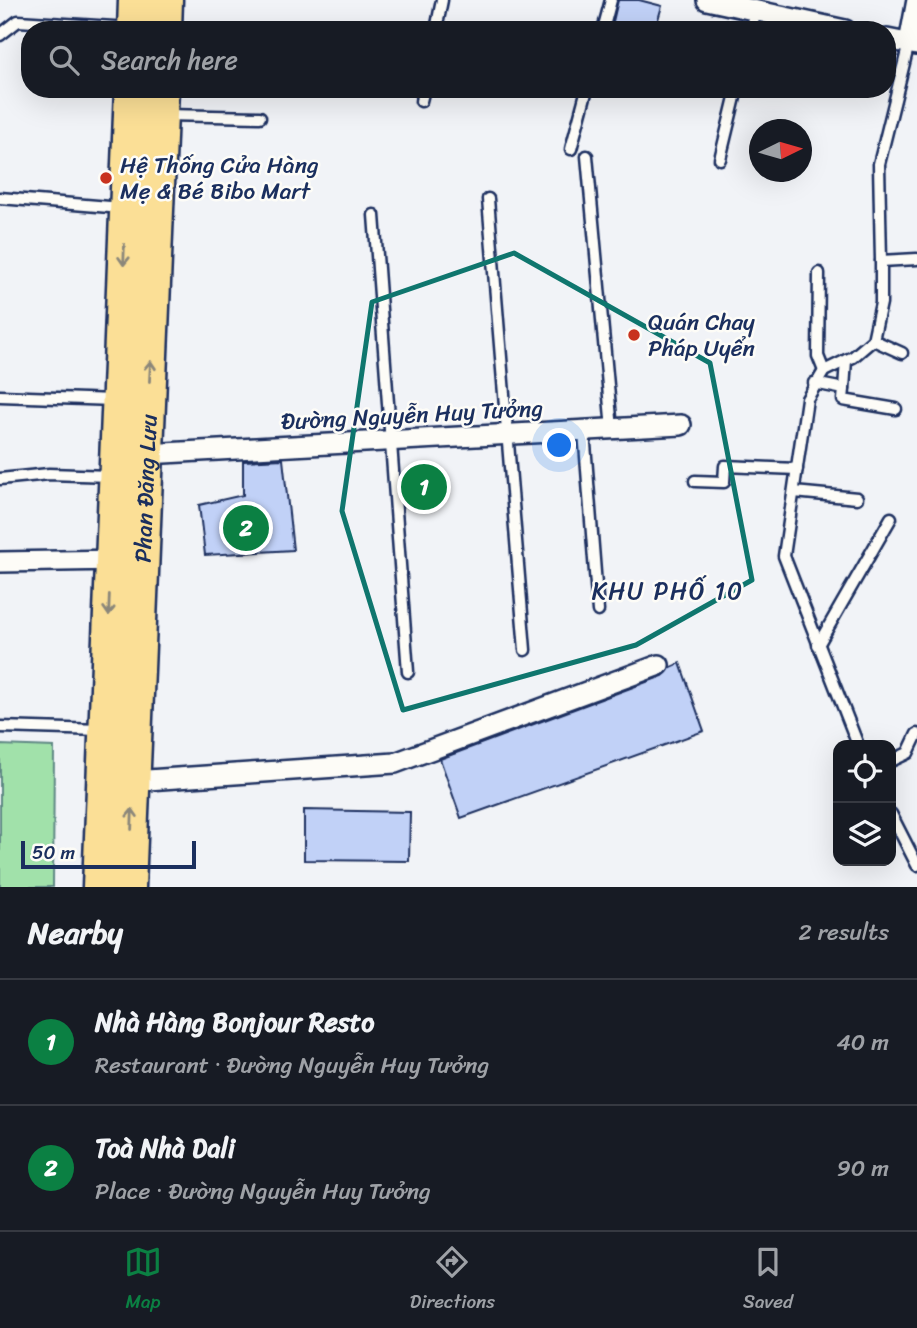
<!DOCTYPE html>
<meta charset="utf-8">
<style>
body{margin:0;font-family:Sriracha,sans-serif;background:#20242c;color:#f1f3f6}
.controls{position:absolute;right:21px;bottom:21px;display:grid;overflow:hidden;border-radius:14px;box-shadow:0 7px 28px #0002}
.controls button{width:63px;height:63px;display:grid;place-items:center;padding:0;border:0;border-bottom:2px solid #363941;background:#171b24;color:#f1f3f6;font:35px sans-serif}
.compass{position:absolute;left:749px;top:119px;width:63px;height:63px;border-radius:50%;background:#171b24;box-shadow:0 7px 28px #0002;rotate:85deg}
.scale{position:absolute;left:21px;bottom:18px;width:175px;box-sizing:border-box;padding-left:7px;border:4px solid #1b2f5e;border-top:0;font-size:19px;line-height:24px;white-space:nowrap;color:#1b2f5e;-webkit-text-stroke:5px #fdfcf7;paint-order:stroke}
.you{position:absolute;left:560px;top:446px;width:24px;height:24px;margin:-18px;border:5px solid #fff;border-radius:50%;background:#1a73e8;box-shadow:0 0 0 10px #1a73e833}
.badge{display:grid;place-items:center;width:46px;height:46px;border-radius:50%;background:#0b8043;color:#fff;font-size:23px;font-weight:700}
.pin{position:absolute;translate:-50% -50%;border:4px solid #fff;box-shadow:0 2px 7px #0006}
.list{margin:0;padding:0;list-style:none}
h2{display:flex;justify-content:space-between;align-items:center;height:91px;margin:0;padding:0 28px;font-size:30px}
h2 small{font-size:23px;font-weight:400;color:#9ea1a6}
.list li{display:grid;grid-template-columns:46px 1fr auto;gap:21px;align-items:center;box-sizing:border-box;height:126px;padding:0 28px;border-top:2px solid #363941}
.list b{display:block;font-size:26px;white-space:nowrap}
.list p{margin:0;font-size:23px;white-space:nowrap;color:#9ea1a6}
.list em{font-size:23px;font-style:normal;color:#9ea1a6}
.icon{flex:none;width:38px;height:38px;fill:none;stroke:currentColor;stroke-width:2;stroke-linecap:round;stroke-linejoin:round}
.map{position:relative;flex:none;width:917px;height:887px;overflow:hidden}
.search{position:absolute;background:#171b24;box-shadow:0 7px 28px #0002;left:21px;right:21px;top:21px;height:77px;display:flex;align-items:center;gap:18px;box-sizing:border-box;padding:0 24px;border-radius:28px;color:#9ea1a6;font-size:26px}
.sheet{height:343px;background:#171b24}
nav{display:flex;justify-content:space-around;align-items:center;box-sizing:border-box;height:98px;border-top:2px solid #363941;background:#171b24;font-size:19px;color:#9ea1a6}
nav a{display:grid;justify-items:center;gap:4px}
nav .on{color:#0b8043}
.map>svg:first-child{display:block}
.green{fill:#a1e1aa;stroke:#5e8884;stroke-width:2}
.building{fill:#c1d1f7;stroke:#1b2f5e;stroke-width:2}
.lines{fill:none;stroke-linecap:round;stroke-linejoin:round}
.lane-casing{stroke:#1b2f5e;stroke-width:15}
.street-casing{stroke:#1b2f5e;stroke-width:24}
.primary-casing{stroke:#1b2f5e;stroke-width:37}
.lane{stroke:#fdfcf7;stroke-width:10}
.street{stroke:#fdfcf7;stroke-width:19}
.primary{stroke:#fbdf96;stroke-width:32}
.oneway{stroke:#8b877a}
.marked{fill:none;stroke:#0f766e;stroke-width:5;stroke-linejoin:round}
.poi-dot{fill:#c8321e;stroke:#fdfcf7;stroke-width:2.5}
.labels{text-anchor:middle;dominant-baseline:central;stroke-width:5;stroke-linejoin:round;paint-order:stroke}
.poi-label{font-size:23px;fill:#1b2f5e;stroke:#fdfcf7;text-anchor:start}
.street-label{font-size:23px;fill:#1b2f5e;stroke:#fdfcf7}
.neighbourhood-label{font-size:24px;letter-spacing:2px;fill:#1b2f5e;stroke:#fdfcf7}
</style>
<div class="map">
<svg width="917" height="887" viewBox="0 0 917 887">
<rect width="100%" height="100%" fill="#f1f3f7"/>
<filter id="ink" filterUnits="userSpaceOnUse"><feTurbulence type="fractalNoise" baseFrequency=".0143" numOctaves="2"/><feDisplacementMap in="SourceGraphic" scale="14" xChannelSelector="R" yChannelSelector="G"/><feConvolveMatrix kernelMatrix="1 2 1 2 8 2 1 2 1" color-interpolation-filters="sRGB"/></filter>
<g filter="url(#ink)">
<polygon class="green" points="0,745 54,747 53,887 0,887"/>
<g class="building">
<polygon points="618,0 639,0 662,6 655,30 611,30"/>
<polygon points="283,459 293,550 205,555 199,505 243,495 243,461"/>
<polygon points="680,663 704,731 461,818 440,759 663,676 671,667"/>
<polygon points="304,810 410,812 409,861 304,860"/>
</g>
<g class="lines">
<defs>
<g id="lane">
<polyline points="436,30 442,0"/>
<polyline points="603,30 611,0"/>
<polyline points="751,30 756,11"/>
<polyline points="0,35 18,21 130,28"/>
<polyline points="909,43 879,164 881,261 917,259"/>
<polyline points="421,101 424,89"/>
<polyline points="165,115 260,117"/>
<polyline points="571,149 587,89"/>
<polyline points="587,156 612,429"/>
<polyline points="720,159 737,89"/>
<polyline points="0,198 122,208"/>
<polyline points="488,199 525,650"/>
<polyline points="374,215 408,672"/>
<polyline points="819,273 818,356 824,371"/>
<polyline points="873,340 902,353"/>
<polyline points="814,383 844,389 843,400 896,409"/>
<polyline points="844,389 846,360"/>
<polyline points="0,396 114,400"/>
<polyline points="584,431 598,611"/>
<polyline points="0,479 49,474 110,476"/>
<polyline points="695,481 724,482 725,466 797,469"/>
<polyline points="794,492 857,498"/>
<polyline points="818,645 891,518"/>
<polyline points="0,727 101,730"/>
<polyline points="858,745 784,556 807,399 824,371 853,357 873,340 881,303 881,261"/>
<polyline points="891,761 908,753 917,734"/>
<polyline points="891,814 917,865"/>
</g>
<g id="street">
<polyline points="707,0 845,30"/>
<polyline points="887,39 917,45"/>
<polyline points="909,43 917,0"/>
<polyline points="146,454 681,425"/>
<polyline points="0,562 120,560"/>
<polyline points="133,781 395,763 659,665"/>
</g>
<g id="primary">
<polyline points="134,30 135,0"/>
<polyline points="165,30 166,0"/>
<polyline points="99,887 131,89"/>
<path id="s1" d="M129 887 162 89"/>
</g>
</defs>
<use href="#lane" class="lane-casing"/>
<use href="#street" class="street-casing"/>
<use href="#primary" class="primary-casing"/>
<use href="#lane" class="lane"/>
<use href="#street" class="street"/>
<use href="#primary" class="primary"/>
</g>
<defs><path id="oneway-shaft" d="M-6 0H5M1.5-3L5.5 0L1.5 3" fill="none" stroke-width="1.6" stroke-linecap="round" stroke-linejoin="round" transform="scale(1.75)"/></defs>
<g class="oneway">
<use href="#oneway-shaft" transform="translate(124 255) rotate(92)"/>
<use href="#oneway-shaft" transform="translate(150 371) rotate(-87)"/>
<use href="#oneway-shaft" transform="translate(109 605) rotate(92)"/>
<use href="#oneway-shaft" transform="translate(132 819) rotate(-88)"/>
</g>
</g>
<path class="marked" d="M514 253 710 363 752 580 636 645 403 710 342 511 372 302Z"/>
<g class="poi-dot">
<circle cx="106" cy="178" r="7"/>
<circle cx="634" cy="335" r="7"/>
</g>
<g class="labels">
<g class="poi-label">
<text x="120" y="165">Hệ Thống Cửa Hàng<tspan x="120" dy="26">Mẹ &amp; Bé Bibo Mart</tspan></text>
<text x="648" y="322">Quán Chay<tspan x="648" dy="26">Pháp Uyển</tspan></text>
</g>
<g class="street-label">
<text transform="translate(412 415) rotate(-3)">Đường Nguyễn Huy Tưởng</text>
<text stroke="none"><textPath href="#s1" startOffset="399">Phan Đăng Lưu</textPath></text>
</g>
<g class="neighbourhood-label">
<text x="668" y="591">KHU PHỐ 10</text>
</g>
</g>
</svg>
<div class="controls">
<button><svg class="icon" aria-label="locate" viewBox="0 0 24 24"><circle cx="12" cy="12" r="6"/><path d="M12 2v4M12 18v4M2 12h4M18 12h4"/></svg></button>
<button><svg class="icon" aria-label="layers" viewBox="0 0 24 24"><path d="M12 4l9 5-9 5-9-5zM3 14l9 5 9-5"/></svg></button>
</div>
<svg class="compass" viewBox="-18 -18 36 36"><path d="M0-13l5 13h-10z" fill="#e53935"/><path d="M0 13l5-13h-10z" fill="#9ea1a6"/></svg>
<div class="scale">50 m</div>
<div class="you"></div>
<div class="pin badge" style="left:424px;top:487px">1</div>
<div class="pin badge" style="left:246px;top:528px">2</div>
<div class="search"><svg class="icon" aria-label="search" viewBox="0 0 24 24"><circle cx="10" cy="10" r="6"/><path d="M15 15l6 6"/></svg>Search here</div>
</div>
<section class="sheet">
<h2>Nearby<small>2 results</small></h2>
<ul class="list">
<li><span class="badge">1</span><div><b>Nhà Hàng Bonjour Resto</b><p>Restaurant · Đường Nguyễn Huy Tưởng</p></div><em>40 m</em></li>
<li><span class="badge">2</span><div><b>Toà Nhà Dali</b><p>Place · Đường Nguyễn Huy Tưởng</p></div><em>90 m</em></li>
</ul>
</section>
<nav>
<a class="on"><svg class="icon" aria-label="map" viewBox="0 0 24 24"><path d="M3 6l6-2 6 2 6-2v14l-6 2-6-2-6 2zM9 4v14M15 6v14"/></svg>Map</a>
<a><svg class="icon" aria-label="directions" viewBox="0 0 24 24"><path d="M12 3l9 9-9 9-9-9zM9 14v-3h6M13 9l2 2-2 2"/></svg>Directions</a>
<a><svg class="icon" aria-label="saved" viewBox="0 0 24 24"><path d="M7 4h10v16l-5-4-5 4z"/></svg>Saved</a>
</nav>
